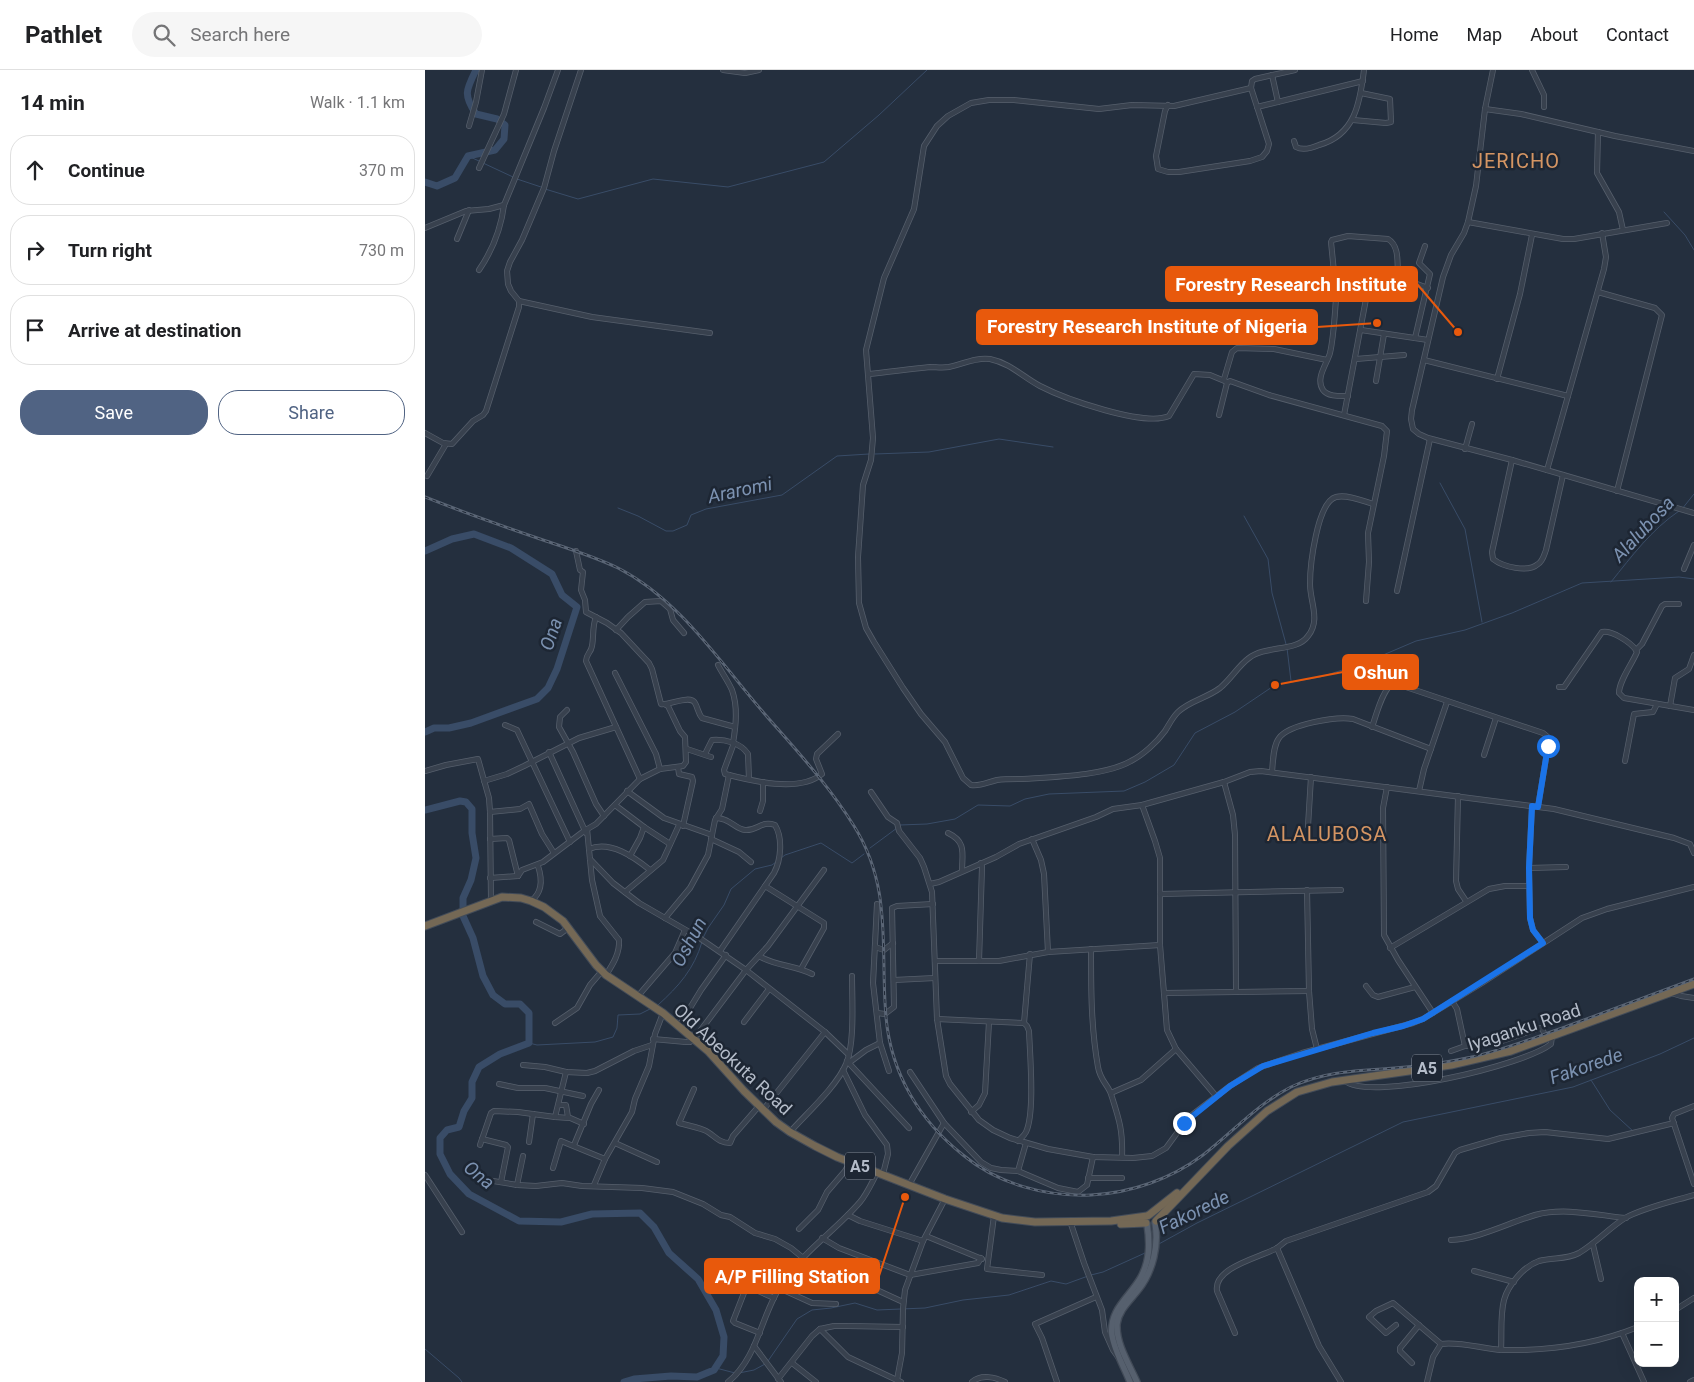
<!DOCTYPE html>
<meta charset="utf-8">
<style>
body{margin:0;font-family:Roboto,sans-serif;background:#f6f6f6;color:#202124}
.controls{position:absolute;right:15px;bottom:15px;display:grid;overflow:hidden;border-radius:10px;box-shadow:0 5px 20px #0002}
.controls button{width:45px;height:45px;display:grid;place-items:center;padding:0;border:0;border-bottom:1px solid #e0e0e0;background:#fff;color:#202124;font:25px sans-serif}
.stop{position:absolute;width:15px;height:15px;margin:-11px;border:4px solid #1a73e8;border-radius:50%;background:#fff}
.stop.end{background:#1a73e8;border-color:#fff;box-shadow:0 1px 5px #0008}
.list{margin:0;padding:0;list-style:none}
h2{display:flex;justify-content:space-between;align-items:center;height:65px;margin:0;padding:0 20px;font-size:21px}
h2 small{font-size:16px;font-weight:400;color:#757577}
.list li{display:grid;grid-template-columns:32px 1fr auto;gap:15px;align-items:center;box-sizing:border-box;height:70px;margin:0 10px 10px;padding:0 10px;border:1px solid #e0e0e0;border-radius:20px}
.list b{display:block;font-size:19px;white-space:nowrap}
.list em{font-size:16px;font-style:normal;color:#757577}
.actions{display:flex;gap:10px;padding:15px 20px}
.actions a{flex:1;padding:11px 0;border:1px solid #506383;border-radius:20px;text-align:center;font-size:18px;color:#506383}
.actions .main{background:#506383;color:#fff}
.icon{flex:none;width:28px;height:28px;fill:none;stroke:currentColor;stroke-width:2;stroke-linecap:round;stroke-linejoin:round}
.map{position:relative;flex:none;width:1269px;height:1312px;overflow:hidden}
header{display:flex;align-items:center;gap:30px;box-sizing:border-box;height:70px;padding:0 25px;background:#fff;border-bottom:1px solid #e0e0e0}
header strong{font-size:24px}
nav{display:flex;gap:28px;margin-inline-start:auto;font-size:18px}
.search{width:350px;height:45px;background:#f6f6f6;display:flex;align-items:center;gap:12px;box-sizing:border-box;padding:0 18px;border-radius:28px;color:#757577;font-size:19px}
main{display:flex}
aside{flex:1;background:#fff}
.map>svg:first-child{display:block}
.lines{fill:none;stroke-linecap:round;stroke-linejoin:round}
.stream{stroke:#394c67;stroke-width:1}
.river{stroke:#394c67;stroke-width:7}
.minor-casing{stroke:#565f6c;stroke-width:6}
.major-casing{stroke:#414a57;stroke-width:8}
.highway-casing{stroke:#434c59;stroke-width:9}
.minor{stroke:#38414e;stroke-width:4.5}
.major{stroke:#56606e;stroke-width:5.5}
.highway{stroke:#746855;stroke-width:7}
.rail-casing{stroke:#5a6575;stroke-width:3}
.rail{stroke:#1d2633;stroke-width:1;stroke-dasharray:4;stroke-linecap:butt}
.route{stroke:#1a73e8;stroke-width:6}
.labels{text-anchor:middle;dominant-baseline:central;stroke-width:5;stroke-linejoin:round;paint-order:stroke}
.shield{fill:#1d2633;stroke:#878f9c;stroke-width:1}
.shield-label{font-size:16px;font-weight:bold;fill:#b4bcc9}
.street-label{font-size:18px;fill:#b4bcc9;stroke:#1d2633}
.water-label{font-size:19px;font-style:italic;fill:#7c92b1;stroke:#1d2633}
.quarter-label{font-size:20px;letter-spacing:1px;fill:#d59563;stroke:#1d2633}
.leader{fill:none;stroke:#e8590c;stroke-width:2}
.callout-dot{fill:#e8590c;stroke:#1d2633;stroke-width:2}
.callout{fill:#e8590c;stroke:#e8590c;stroke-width:2}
.callout-label{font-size:19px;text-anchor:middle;font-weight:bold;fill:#fff}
</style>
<header>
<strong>Pathlet</strong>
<div class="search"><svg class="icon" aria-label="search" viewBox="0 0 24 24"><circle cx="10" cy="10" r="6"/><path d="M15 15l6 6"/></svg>Search here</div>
<nav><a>Home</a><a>Map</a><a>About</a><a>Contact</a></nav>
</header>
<main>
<aside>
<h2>14 min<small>Walk · 1.1 km</small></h2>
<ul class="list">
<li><svg class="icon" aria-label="ahead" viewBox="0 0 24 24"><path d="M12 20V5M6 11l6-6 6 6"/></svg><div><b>Continue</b></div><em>370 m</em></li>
<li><svg class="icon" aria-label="right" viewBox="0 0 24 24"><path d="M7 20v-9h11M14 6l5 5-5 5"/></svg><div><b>Turn right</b></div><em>730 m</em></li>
<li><svg class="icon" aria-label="arrive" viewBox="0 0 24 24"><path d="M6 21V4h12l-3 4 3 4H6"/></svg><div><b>Arrive at destination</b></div></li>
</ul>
<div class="actions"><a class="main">Save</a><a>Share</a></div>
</aside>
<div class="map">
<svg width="1269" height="1312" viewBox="0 0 1269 1312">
<rect width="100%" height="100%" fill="#242f3e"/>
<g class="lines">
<g class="stream">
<polyline points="43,86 54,91"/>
<polyline points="58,93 88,107"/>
<polyline points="92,109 116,117"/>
<polyline points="120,119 153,129 228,109 303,117 399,92 454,45 502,0"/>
<polyline points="1239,142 1260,165 1269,180"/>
<polyline points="450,384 504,382 574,369 628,377"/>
<polyline points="1015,413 1040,459 1057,552"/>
<polyline points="193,438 213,446 241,461 248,461 262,455 266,445 281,439 357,425 412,386 444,384"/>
<polyline points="1257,439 1269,424"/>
<polyline points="819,446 843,489 847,523 861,574"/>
<path d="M1186 512C1207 486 1226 460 1254 441"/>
<polyline points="862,578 866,611"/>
<polyline points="475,755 502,754 530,749 553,735 585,736 600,729 624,724 699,721 720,712 749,695 770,663 810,642 850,615 895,607 937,594 991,571 1040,560 1087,543 1157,513 1254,507 1269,509"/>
<polyline points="445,778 472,758"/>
<polyline points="356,788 360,785 396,773 427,793 439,784"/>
<polyline points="278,868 283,858 299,835 306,819 330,799 347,795 351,792"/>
<path d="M233 935C254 916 269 899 277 872"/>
<polyline points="104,973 112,975 170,972 188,967 192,958 193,945 215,944 225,939"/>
<polyline points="1166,1010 1185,1040 1209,1062"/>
<polyline points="732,1175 772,1153 978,1052 1148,1017 1235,984 1269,968"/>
<polyline points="666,1205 678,1202 720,1183"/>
<polyline points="0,1279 34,1308 37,1312"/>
<polyline points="343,1291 372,1249 387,1240 406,1238 430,1233 452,1240 500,1238 538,1230 584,1225 626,1211 641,1214 663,1206"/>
<polyline points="291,1298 310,1303"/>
<polyline points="314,1303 329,1300 340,1294"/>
</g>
<g class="river">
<path d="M0 112 12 116 30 108 43 86 70 80 79 69 80 55 72 49 51 44C38 25 41 20 51 0"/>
<polyline points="0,481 27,469 49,464 86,478 127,504 137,525 152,537 132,599 123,618 112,629 46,653 24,658 9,658 0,662"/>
<polyline points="0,740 35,731 41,732 47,739 47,763 51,788 46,810 38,828 38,846 48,868 58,906 68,925 80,934 95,934 104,943 104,973 75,984 54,997 47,1012 47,1028 39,1041 34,1057 22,1060 15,1068 15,1084 25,1104 44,1124 94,1151 136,1152 167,1144 215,1143 229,1157 244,1183 273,1209 291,1240 299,1267 298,1286 289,1300 272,1307 246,1306 209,1309 199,1312"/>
</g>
<defs>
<g id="minor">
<polyline points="298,0 320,3 334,0"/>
<polyline points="1068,0 1060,39 1051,116 1043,152 1039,163 1026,185 1018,207 987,340 986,349 988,359 994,364 1003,368 1087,390 1269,443"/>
<polyline points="1107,0 1119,25 1119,37"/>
<polyline points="847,5 853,32"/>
<path d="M826 18 749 36 707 35 674 39 589 30H564L546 33 523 46 512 56 499 76 489 139 459 208 441 280 448 368 446 390 438 415 433 487 434 533 441 558 449 572 478 618 496 644 520 672 538 708 546 715C554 717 563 712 572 710 580 709 589 709 598 709 628 707 680 706 706 691 718 685 732 672 740 661 744 655 747 648 753 642 764 631 782 628 795 618 806 609 813 596 824 588 841 575 872 582 883 566 896 550 885 532 885 514 885 496 892 432 911 427 922 424 938 431 948 434"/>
<polyline points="743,35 740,41 731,86 733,99 743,102 754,102 825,91 837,87 842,81 844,74 826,18 827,11 830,9 870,0"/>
<polyline points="832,37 938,11"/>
<polyline points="1060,39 1096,44 1190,66 1269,81"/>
<polyline points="928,50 961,53 966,52 965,29 936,23"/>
<polyline points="44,56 51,32 57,0"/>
<polyline points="1173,62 1172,103 1194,142 1198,160"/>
<path d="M869 71 871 77C878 81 887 78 894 75 930 65 935 33 939 0"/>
<polyline points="54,98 79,44 91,0"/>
<polyline points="1043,152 1138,169 1149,169 1242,153"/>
<polyline points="0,158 41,141 64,139 79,135"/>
<polyline points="32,169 44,140"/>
<path d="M54 200C67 181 76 159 79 135L119 38 133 0"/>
<polyline points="913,208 973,207 1003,218"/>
<polyline points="1173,222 1230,238 1237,245 1192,421"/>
<polyline points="94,231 167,247 285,263"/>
<polyline points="936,260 1003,270"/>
<polyline points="990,268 1005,204 994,193 1000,176"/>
<polyline points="931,289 979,285"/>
<polyline points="999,290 1143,326"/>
<path d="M444 304C464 302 484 299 505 297 511 297 517 298 524 297 538 294 551 287 565 289 585 293 598 307 615 316 640 329 719 357 744 346L769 304 785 305 802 312"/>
<polyline points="799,309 807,282 812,278 849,279 902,290"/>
<polyline points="1072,309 1095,224 1107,165"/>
<polyline points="951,311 959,264"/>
<path d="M923 326C915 326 903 327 898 320 890 308 902 294 905 283 910 262 910 230 913 208L909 202 906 172 907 170 923 166 963 169C975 176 972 194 973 207"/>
<polyline points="794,345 802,313 805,311 844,325 957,356 962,361 959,386 943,463 944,492 941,531"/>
<polyline points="919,345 945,208"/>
<polyline points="0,363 18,373 27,374 48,351 58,345 61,341 94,237 94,231 86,221 83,214 82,201 85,192 97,170 119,118 129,81 156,0"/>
<polyline points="1040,379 1047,354"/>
<path d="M1087 390 1067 482 1068 489C1078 497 1103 503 1113 494 1118 491 1119 485 1121 480L1138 405"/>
<polyline points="1122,400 1179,199 1181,187 1177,163"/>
<polyline points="2,406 21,374"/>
<path d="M151 481 155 500 158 502 156 520 160 530 161 542 182 553 196 563 224 593 227 599 236 634C243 636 265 624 270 633 273 638 273 643 277 648L310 657"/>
<polyline points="1259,499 1269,475"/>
<polyline points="972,521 1005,369"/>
<path d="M1254 534H1240L1237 536 1217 574 1211 580 1212 582C1207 594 1194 611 1194 623L1199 628 1269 640"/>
<path d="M171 547C167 557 169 566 167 576 166 583 161 584 161 591L215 709"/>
<polyline points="191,560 203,547 220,532 236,531 245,539 248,550 259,563"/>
<path d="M293 595C297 603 303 611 307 620 313 637 311 655 308 673"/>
<polyline points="190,603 231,684 235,699"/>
<path d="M1134 617H1139L1177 562C1187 560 1205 572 1211 580"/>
<polyline points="1245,636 1250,608 1264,599 1269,585"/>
<polyline points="142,640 135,647 134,657 148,682 171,734 179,746"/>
<polyline points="80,655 92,660 145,772"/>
<path d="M947 657C951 646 958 617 969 613L1118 663 1124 668 1123 676 1113 737"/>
<path d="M309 673 299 700 300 704C327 711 374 723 397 704L391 689 392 684 413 664"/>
<polyline points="262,679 286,687"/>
<polyline points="124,682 161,763"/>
<path d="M280 684 287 670C300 669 316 673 323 684L324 709"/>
<polyline points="1059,685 1071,648"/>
<polyline points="1200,691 1209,644 1228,642 1232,634"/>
<polyline points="253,697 254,704 267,707 268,711 258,756"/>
<polyline points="0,701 21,695 53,689 64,728 65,742 66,831"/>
<path d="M847 702C848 692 848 676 854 668 864 654 912 646 928 649L1006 679"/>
<polyline points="59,711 82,704 99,696 154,668 191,657"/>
<polyline points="799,712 808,745 810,765 811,921"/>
<polyline points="962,717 958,738 959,865 973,890 1008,943"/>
<polyline points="202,721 239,748 287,765"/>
<polyline points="994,721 999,699 1022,632"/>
<polyline points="446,722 463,747 472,753 474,761 495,788 499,797 507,822 512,949 521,1006 525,1014 554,1050 568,1060 585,1068 623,1079 668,1087 708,1088 727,1086 741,1078 763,1048 805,1016 833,998 877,983 988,953 998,949 1057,913 1157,848 1182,839 1269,817"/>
<polyline points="1033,726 1031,811 1033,819 1041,831"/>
<polyline points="190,735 219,757 245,774"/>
<polyline points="717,735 730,771 735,788 735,875 742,960 751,979 791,1026"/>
<polyline points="1107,736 1104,798 1105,848 1108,860 1118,873"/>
<polyline points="335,741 338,731 338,712"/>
<polyline points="65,742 95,739 104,734 117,764 129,783"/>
<path d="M291 748C305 748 310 759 320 760 333 761 336 750 350 755 358 768 356 790 349 803L295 881"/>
<polyline points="883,756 886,707"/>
<path d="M162 759 167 810 175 846 194 870C195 883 188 894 181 905"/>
<path d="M523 763C542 772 537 784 537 801"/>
<polyline points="65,769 82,768 84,770 93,806"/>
<polyline points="286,769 314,782 326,792"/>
<polyline points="607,769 616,790 619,804 623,882"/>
<path d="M164 779C185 770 209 787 225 800"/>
<polyline points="205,786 215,768 219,757"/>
<polyline points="165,789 188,813 214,833 273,867 321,900 400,962 424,985"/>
<polyline points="1104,798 1141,797"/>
<polyline points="65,808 93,806 97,800 118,792 159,761 171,754 215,709 235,699 258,696 261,692 260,667 255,661 243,636 241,635"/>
<polyline points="505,814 514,812 571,787 594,774 671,747 688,739 717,735 799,712 825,702 836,701 1129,739 1249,768 1265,774 1269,783"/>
<polyline points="340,816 399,853 399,858 376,899"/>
<polyline points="882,820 884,921 887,959 892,979"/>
<polyline points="200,822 238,790 254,755"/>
<polyline points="735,824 916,820"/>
<path d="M106 831C118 822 117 808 113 796"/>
<polyline points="452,834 448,913 455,973 464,1001"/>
<polyline points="240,848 265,818 283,785 290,750 297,739 304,705"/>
<polyline points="111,852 135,864 143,858"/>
<polyline points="450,877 459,880 468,873"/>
<polyline points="965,878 1064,819 1080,816 1104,816"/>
<path d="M666 879C666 918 666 958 673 997 675 1010 683 1015 686 1024 694 1049 698 1060 697 1087"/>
<path d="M334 886C350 896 370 895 387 904"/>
<polyline points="510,891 574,891 623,882 735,875"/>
<polyline points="554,891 557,797 556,793"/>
<polyline points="469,910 510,908"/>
<polyline points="941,916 948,925 953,927 990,917"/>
<polyline points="739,923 884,921"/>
<polyline points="1246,923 1256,926 1269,928"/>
<polyline points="213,926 250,883 260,860"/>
<polyline points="1027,931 1032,939 1040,976"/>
<polyline points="452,943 460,944 469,937 467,838 472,836 508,834"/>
<polyline points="512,949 599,953"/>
<polyline points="319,952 344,919"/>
<polyline points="130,953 152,938 165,915 177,901"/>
<polyline points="254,956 276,920 301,885"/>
<polyline points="228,969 261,972 265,972 269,969 321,900 343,876 399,800"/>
<polyline points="1026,981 1040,976 1071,973 1115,958 1117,958 1121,968"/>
<polyline points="422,991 484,1058"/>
<polyline points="425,992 441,980 455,973"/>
<polyline points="98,995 120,997 141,1002 162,1003 170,1001 209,981 227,975"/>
<polyline points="418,1000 440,1045 462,1075 463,1084 458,1104"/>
<polyline points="485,1002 519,1053 556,1092 566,1098 576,1100 593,1101 633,1118 653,1122 662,1115 668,1087"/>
<path d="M920 1011C946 1032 1100 995 1126 974L1127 966"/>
<polyline points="74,1014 93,1018 120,1018 158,1026"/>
<path d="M269 1019 254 1053C262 1055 271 1057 279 1060 289 1064 292 1073 305 1073L308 1066 334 1036"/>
<polyline points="686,1023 716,1010 751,979"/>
<polyline points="134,1035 141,1035 143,1047 159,1054"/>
<polyline points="1269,1036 1249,1044 1247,1048 1269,1114"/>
<polyline points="338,1040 400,962"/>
<polyline points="546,1042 554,1035 560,1023 564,952"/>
<polyline points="130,1047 144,1048"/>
<path d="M365 1062C382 1043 412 1016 421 994 430 974 427 929 427 906"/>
<polyline points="57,1069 81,1075 83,1077 76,1112"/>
<path d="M593 1071C596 1068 599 1066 601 1062 610 1043 605 985 604 961L602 956 599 953 605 884"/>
<polyline points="104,1072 108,1044"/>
<polyline points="190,1073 232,1092"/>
<polyline points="55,1075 66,1043 69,1041 93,1042 130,1047 141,1002"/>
<polyline points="149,1075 166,1034 174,1020"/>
<polyline points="128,1098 136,1071 180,1089"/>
<polyline points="593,1101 601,1073"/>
<polyline points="0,1105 37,1162"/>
<polyline points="663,1108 697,1108"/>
<polyline points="56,1109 92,1115 111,1116 137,1113 157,1116 217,1118 248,1122 278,1134 296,1145 305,1147 330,1163 350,1169 366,1178 377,1187"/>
<polyline points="92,1115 98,1086"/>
<polyline points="169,1115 180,1089 207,1042 210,1029 224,996 230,964 238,943"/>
<polyline points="484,1115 519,1053"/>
<polyline points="423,1145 435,1151 498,1171"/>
<polyline points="569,1146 562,1199 617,1205"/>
<polyline points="645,1151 659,1193 677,1240 680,1262 688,1280 693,1287"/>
<polyline points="374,1159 393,1140 402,1122 420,1101 425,1092"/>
<polyline points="501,1166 557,1189"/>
<polyline points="397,1168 414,1178 485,1205 553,1193 556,1188"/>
<path d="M1026 1170C1053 1169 1083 1153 1110 1145 1139 1137 1171 1145 1201 1148"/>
<polyline points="1168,1175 1176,1209"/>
<polyline points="852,1178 894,1276 916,1312"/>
<polyline points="391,1195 402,1200 417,1204 478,1232"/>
<polyline points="1049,1201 1089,1212"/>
<polyline points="326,1205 308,1251 310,1253 335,1263"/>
<polyline points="322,1216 349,1228"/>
<polyline points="354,1218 387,1233 411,1234"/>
<polyline points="1250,1240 1269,1228"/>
<polyline points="971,1255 961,1263 944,1247 951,1241 968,1233 1016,1274"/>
<polyline points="395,1259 423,1287 476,1312"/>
<path d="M810 1263 792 1221C788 1197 837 1187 852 1178 855 1176 858 1173 861 1171L1003 1122 1011 1116 1030 1083 1035 1080 1076 1068 1104 1063 1120 1062 1183 1069 1249 1053"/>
<polyline points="1197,1263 1219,1312"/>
<polyline points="329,1276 356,1312"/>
<path d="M1076 1280C1077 1264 1075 1245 1079 1230 1083 1215 1099 1196 1114 1191 1128 1187 1141 1190 1154 1183 1171 1173 1184 1158 1200 1148 1218 1138 1249 1131 1269 1125"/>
<polyline points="367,1293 391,1312"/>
<polyline points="987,1293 975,1281 975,1278 994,1255"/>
<polyline points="353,1309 387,1266 395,1259 409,1256 422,1256 478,1257"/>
<polyline points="472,1310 477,1283 478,1239 480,1220 498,1171 520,1129"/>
<path d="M303 1312C334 1287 336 1243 358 1212 381 1179 410 1161 435 1132 442 1124 447 1112 452 1103"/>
<path d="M547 1312C556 1304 570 1307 580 1312"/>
<polyline points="632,1312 617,1268 610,1254 671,1227"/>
<path d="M1002 1312 1008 1287 1016 1274C1034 1271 1058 1279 1077 1280 1122 1281 1171 1274 1213 1257"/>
<polyline points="1265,1312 1269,1310"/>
</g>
<g id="major">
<path d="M705 1312C699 1297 689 1280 687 1265 684 1239 705 1227 716 1207 725 1190 725 1173 722 1154"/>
<path d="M712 1312C704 1294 691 1274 692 1254 694 1239 706 1230 714 1219 728 1201 734 1175 730 1153"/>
</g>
<g id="highway">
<polyline points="0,856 77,827 96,828 106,831 119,837 138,851 171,895 181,905 238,943 283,981 319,1021 351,1052 365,1062 390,1076 412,1087 520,1129 577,1148 610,1152 686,1151 722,1146"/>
<polyline points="724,1145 752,1123"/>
<polyline points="731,1151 803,1076 842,1041 872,1022 907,1012 1026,995 1086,981 1269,914"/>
<polyline points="696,1154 721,1153"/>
</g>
</defs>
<use href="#minor" class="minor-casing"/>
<use href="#major" class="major-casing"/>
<use href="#highway" class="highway-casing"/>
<use href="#minor" class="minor"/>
<use href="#major" class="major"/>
<use href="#highway" class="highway"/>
<defs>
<path id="rail" d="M0 427C40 443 80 457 121 471 145 479 170 487 193 498 254 529 294 591 338 642 370 679 403 714 429 756 468 818 455 879 461 947 466 1004 495 1051 538 1085 573 1114 621 1127 666 1125 706 1123 746 1109 778 1085 807 1063 832 1034 866 1017 895 1003 925 1001 957 999 986 997 1014 994 1042 988 1076 981 1108 968 1140 957 1183 941 1226 925 1269 909"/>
</defs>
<use href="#rail" class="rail-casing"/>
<use href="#rail" class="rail"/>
</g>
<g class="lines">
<polyline class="route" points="759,1053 805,1016 838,996 948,963 978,956 998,949 1118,873 1108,860 1105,848 1104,798 1107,736 1113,737 1123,676"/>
</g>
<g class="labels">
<g class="shield">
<rect x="987" y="984.5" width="30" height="27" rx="4"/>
<rect x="420" y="1082.5" width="30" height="27" rx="4"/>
</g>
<g class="shield-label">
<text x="1002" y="998">A5</text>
<text x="435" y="1096">A5</text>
</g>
<g class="street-label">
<text transform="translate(1099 957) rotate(-18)">Iyaganku Road</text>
<text transform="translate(308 989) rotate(43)">Old Abeokuta Road</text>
</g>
<g class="water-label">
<text transform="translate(315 420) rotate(-12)">Araromi</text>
<text transform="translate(1218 459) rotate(-47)">Alalubosa</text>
<text transform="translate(126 564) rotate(-72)">Ona</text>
<text transform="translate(264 872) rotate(-62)">Oshun</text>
<text transform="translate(1161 996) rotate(-19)">Fakorede</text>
<text transform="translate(54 1105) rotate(39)">Ona</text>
<text transform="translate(769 1142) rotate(-26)">Fakorede</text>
</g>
<g class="quarter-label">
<text x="1091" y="91">JERICHO</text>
<text x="902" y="764">ALALUBOSA</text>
</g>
</g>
<path class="leader" d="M1033 262L992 214M952 253L892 257M850 615L918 602M480 1127L454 1206"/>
<g class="callout-dot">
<circle cx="1033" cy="262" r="5"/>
<circle cx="952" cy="253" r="5"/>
<circle cx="850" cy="615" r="5"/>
<circle cx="480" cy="1127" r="5"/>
</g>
<g class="callout">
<rect x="741" y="197" width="251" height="34" rx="5"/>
<rect x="552" y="240" width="340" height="34" rx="5"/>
<rect x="918" y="585" width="75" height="34" rx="5"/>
<rect x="280" y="1189" width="174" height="34" rx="5"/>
</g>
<g class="callout-label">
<text x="866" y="221">Forestry Research Institute</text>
<text x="722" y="263">Forestry Research Institute of Nigeria</text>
<text x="956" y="609">Oshun</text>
<text x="367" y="1213">A/P Filling Station</text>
</g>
</svg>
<div class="controls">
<button>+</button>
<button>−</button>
</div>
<div class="stop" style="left:1123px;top:676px"></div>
<div class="stop end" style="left:759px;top:1053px"></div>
</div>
</main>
